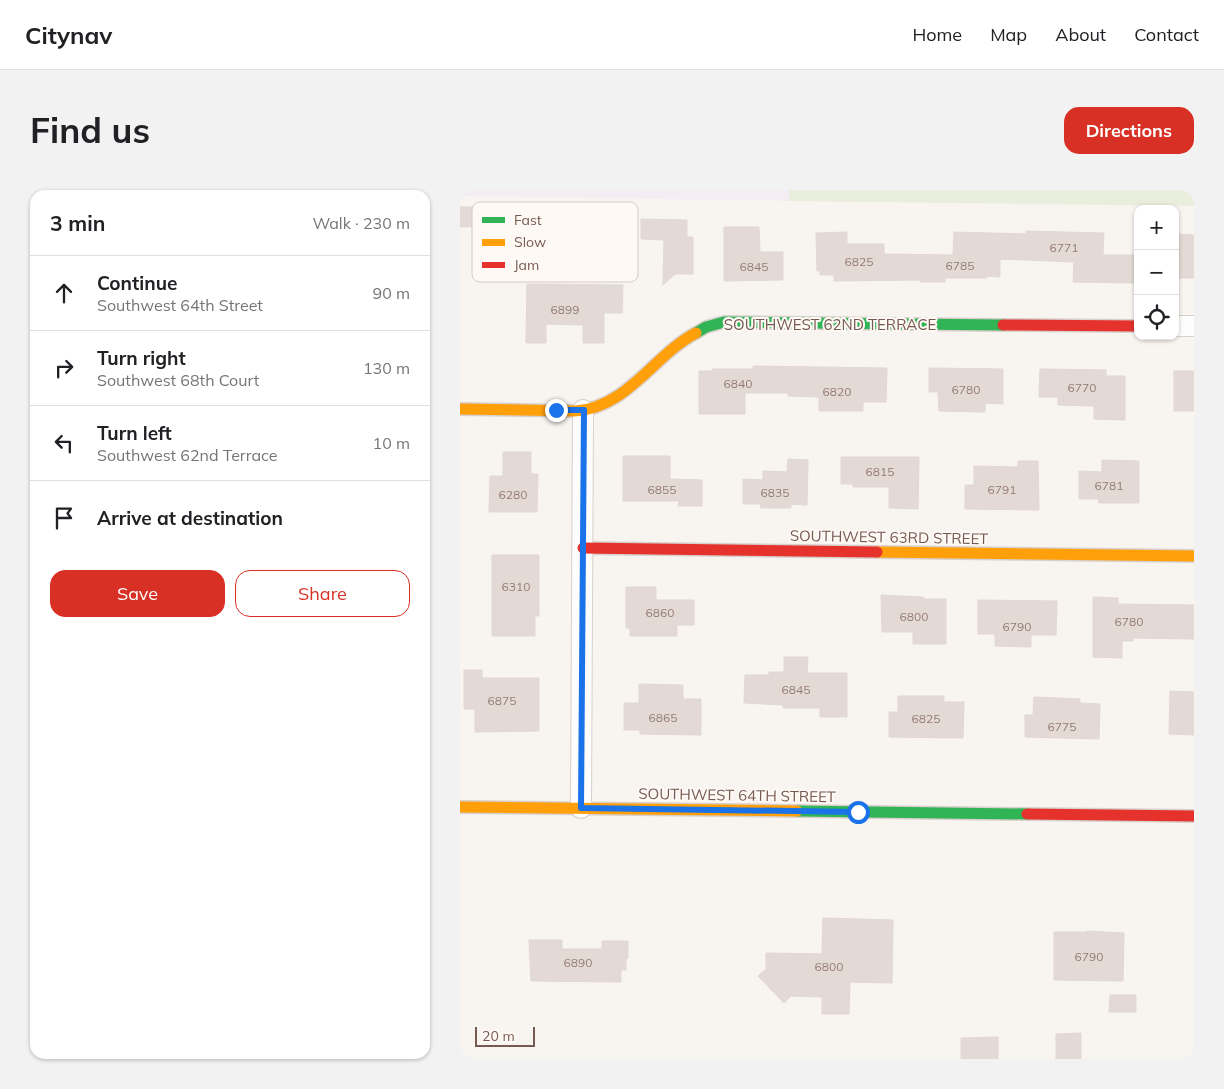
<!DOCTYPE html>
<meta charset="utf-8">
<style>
body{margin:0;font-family:Mulish,sans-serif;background:#f2f2f2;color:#202124}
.controls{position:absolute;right:15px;top:15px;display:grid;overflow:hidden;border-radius:10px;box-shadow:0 1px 4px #0004}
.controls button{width:45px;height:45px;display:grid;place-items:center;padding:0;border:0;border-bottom:1px solid #e0e0e0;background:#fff;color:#202124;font:25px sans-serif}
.scale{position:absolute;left:15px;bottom:12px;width:60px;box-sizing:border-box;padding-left:5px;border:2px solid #765951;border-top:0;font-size:14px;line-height:18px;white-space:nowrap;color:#765951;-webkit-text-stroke:4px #fef9f4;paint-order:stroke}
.stop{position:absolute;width:15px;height:15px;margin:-11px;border:4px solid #1a73e8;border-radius:50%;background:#fff}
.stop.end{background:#1a73e8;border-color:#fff;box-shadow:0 1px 5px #0008}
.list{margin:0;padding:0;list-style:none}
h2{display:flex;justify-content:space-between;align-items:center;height:65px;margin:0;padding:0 20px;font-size:21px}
h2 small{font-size:16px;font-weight:400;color:#757577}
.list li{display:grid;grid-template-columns:32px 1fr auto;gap:15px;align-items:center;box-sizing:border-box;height:75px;padding:0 20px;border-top:1px solid #e0e0e0}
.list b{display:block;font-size:19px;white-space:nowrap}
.list p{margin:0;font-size:16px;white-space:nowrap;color:#757577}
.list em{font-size:16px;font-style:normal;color:#757577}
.actions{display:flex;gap:10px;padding:15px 20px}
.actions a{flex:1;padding:11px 0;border:1px solid #d93025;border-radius:15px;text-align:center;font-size:18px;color:#d93025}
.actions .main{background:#d93025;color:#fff}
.icon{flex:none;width:28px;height:28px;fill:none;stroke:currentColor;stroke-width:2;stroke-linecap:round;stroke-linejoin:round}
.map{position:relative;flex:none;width:734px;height:869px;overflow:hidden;border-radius:15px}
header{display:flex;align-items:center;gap:30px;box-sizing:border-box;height:70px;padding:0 25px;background:#fff;border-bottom:1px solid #e0e0e0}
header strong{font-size:24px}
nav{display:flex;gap:28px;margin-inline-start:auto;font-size:18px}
.intro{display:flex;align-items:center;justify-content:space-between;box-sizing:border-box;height:120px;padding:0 30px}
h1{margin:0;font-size:35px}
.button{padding:12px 22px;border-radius:15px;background:#d93025;color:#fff;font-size:18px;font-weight:700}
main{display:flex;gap:30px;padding:0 30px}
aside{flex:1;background:#fff;border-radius:15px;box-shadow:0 1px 4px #0004}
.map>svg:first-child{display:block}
.education{fill:#f4eef4}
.green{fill:#e9eedc}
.building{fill:#e3dad5;stroke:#e1d7d3}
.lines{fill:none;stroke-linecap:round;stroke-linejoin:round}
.street-casing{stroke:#d7d0cc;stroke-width:22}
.fast-casing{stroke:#d8d0cc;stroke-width:14}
.slow-casing{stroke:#d8d0cc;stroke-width:14}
.jam-casing{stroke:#d8d0cc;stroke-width:14}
.street{stroke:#fefdfd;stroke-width:20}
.fast{stroke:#30b455;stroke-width:11}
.slow{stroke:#ff9f0a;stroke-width:11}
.jam{stroke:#e5322d;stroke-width:11}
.route{stroke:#1a73e8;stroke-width:6}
.labels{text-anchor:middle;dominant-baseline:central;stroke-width:4;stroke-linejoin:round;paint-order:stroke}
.number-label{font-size:12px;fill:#947c75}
.street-label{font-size:15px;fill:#765951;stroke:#fef9f4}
.key{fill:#fef9f4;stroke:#d5c9c3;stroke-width:1}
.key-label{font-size:14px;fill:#765951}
</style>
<header>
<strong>Citynav</strong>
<nav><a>Home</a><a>Map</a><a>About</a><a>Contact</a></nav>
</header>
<div class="intro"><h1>Find us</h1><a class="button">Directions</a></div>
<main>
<aside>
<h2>3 min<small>Walk · 230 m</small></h2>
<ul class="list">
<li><svg class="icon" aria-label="ahead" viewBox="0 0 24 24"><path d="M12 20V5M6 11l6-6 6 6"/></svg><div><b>Continue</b><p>Southwest 64th Street</p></div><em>90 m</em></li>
<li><svg class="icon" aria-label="right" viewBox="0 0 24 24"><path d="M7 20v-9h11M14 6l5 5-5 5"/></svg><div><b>Turn right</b><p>Southwest 68th Court</p></div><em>130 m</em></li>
<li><svg class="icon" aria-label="left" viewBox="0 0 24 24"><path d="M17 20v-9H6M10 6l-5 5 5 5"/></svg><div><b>Turn left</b><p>Southwest 62nd Terrace</p></div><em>10 m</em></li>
<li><svg class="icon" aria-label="arrive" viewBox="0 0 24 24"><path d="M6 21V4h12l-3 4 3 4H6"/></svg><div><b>Arrive at destination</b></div></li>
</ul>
<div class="actions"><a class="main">Save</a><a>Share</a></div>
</aside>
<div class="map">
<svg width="734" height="869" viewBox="0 0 734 869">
<rect width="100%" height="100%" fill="#f8f4f0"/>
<polygon class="education" points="0,0 329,0 329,11 0,6"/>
<polygon class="green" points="329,0 734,0 734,16 329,11"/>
<g class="building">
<polygon points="0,17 27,17 27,36 0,37"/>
<polygon points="181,29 227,30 227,47 233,47 233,84 215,84 203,95 204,50 181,49"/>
<polygon points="264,37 299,37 300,62 323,62 323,90 264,91"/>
<polygon points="566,41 644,43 643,65 678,65 678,93 613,92 614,72 540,69 540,87 527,86 527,88 485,88 485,92 460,92 460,90 374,91 374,85 360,85 360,81 357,81 356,43 387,42 387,54 424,54 424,64 493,65 494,42 566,44"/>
<polygon points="717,44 734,45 734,88 715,88"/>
<polygon points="67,94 163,95 162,123 144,123 144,153 123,153 123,135 86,134 86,153 66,153"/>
<polygon points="293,176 427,178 426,212 403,212 403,221 359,221 359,207 328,206 328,203 285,203 285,224 239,224 239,181 252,181 252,179 293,179"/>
<polygon points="469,178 543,179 543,214 525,213 525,222 479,221 478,202 469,202"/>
<polygon points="580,179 646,180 646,186 665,186 665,230 634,229 634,216 598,215 598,207 579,207"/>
<rect x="714" y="181" width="20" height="40"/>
<polygon points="43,262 71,262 71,284 78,284 77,322 29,322 30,286 43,286"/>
<polygon points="163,266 210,266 210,289 242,290 242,316 218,316 219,311 163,311"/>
<polygon points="381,267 459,267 458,319 429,318 429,297 393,297 393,294 381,294"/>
<polygon points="328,269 348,270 347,315 331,314 331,318 301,318 300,314 283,314 283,289 303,290 303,281 327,282"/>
<polygon points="642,270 679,271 679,313 639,313 638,309 619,309 619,281 642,282"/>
<polygon points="558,271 578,271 579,320 505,319 505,295 514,295 514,276 558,277"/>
<polygon points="32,365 79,365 79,426 75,426 75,446 32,446"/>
<polygon points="166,397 196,397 196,410 234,410 234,435 217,435 217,446 170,446 170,438 166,438"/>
<polygon points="421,405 463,407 464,409 486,409 486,454 453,454 453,442 422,442"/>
<polygon points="633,407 658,408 658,414 734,415 734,449 673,448 673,451 662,451 662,468 633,467"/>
<polygon points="518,410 597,411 596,445 571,445 571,457 535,456 535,444 518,444"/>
<polygon points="324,467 348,467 347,483 387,483 387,527 360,527 360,518 323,518 323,515 284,513 285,485 309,485 309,482 324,482"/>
<polygon points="4,480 22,480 22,488 79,488 79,541 15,542 15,519 4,519"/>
<polygon points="179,494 223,495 223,509 241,509 241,545 180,544 180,540 164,540 164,513 179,513"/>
<polygon points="710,501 734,502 734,545 709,544"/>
<polygon points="438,506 484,506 484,512 504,512 503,548 429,547 429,522 438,522"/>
<polygon points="574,507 620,509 620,513 640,514 639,549 565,547 565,525 573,525"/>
<polygon points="363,728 433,730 432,793 390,792 389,824 362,824 362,807 331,806 324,813 298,786 306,779 306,763 362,764"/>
<polygon points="627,741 664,743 663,791 594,790 594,742 627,742"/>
<polygon points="69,750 102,750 102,759 142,759 142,751 168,751 168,768 166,768 166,780 161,780 161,792 71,791"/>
<polygon points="650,805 676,805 676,822 649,822"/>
<polygon points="621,843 621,869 596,869 596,844"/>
<polygon points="538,847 538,869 501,869 501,848"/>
</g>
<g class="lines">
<defs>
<g id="street">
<polyline points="715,136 734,136"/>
<polyline points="121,618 123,220"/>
</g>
<g id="fast">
<polyline points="236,143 246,137 264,132 543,135"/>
<polyline points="337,621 567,624"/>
</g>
<g id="slow">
<path d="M0 219 115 221C166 219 195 164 236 143"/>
<polyline points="417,362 734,366"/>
<polyline points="0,617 337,621"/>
</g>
<g id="jam">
<polyline points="543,135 678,136"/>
<polyline points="123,358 417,362"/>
<polyline points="567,624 734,626"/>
</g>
</defs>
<use href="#street" class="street-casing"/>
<use href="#fast" class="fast-casing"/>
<use href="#slow" class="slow-casing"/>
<use href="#jam" class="jam-casing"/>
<use href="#street" class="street"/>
<use href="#fast" class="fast"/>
<use href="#slow" class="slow"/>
<use href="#jam" class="jam"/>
</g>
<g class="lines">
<polyline class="route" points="96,220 124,220 121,618 398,622"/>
</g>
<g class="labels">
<g class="number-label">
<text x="604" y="57">6771</text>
<text x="399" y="71">6825</text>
<text x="500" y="75">6785</text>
<text x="294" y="76">6845</text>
<text x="105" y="119">6899</text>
<text x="278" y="193">6840</text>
<text x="622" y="197">6770</text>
<text x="506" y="199">6780</text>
<text x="377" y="201">6820</text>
<text x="420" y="281">6815</text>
<text x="649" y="295">6781</text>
<text x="202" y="299">6855</text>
<text x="542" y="299">6791</text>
<text x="315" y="302">6835</text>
<text x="53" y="304">6280</text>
<text x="56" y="396">6310</text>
<text x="200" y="422">6860</text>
<text x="454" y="426">6800</text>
<text x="669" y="431">6780</text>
<text x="557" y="436">6790</text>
<text x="336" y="499">6845</text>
<text x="42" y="510">6875</text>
<text x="203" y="527">6865</text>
<text x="466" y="528">6825</text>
<text x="602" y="536">6775</text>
<text x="629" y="766">6790</text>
<text x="118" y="772">6890</text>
<text x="369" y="776">6800</text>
</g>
<g class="street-label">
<text x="370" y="134">SOUTHWEST 62ND TERRACE</text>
<text transform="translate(429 347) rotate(1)">SOUTHWEST 63RD STREET</text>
<text transform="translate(277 605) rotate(1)">SOUTHWEST 64TH STREET</text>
</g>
</g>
<rect x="12" y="12" width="166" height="80" rx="8" class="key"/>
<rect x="22" y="27" width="23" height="6" fill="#30b455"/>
<rect x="22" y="49" width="23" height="7" fill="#ff9f0a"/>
<rect x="22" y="72" width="23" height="6" fill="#e5322d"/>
<g class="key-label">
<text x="54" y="35">Fast</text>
<text x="54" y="57">Slow</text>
<text x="54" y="80">Jam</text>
</g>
</svg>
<div class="controls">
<button>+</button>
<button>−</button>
<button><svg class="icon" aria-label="locate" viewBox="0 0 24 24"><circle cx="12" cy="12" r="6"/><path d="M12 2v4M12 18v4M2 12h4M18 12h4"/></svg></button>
</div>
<div class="scale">20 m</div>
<div class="stop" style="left:398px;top:622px"></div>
<div class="stop end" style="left:96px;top:220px"></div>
</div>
</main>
